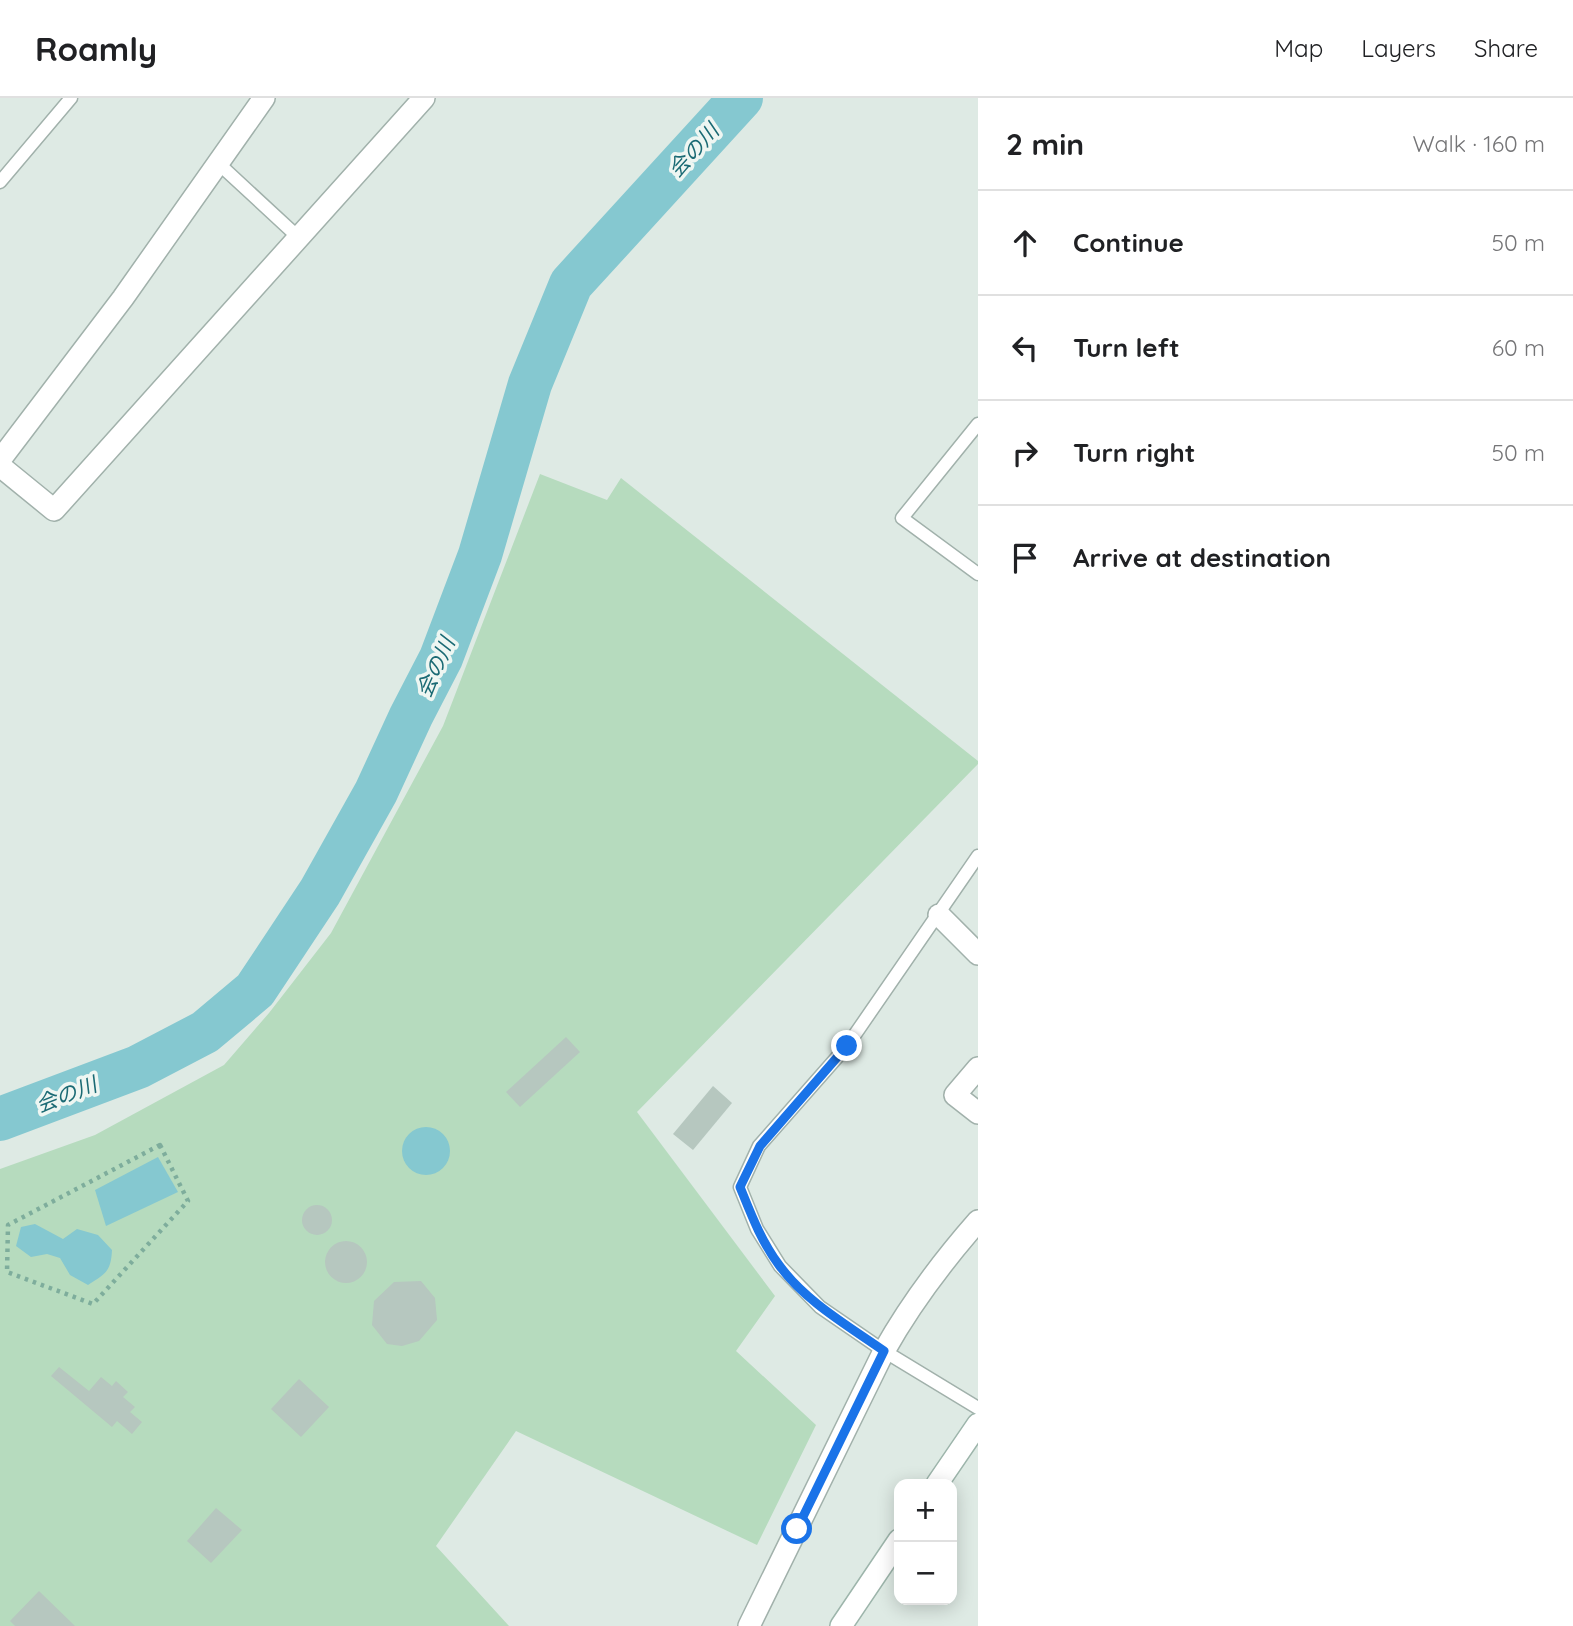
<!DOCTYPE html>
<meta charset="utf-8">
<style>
body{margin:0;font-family:Quicksand,"Noto Sans JP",sans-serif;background:#f2f2f2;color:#202124}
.controls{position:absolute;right:21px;bottom:21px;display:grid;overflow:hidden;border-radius:14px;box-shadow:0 4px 18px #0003}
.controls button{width:63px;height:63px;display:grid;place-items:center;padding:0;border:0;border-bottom:2px solid #e0e0e0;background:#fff;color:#202124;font:35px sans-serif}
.stop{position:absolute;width:21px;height:21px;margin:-16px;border:5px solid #1a73e8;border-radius:50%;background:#fff}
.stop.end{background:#1a73e8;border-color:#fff;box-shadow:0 2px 7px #0008}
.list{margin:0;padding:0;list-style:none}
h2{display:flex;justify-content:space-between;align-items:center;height:91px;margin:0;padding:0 28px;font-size:30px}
h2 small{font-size:23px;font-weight:400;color:#757577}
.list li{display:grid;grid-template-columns:46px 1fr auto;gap:21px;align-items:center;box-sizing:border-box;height:105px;padding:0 28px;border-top:2px solid #e0e0e0}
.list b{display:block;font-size:26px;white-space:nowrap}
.list em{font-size:23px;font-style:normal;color:#757577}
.icon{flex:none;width:38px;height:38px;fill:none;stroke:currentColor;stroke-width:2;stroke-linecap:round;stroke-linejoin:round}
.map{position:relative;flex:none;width:978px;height:1528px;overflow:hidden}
header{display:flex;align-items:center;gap:42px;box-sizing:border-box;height:98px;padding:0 35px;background:#fff;border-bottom:2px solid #e0e0e0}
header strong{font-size:33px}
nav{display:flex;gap:38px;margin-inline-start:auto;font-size:24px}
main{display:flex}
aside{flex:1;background:#fff}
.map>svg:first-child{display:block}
.green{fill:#b6dbbe}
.water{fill:#85c8d0}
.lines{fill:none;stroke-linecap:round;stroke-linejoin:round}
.river{stroke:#85c8d0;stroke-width:44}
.building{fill:#b6c7bf}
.service-casing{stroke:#a1b1ab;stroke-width:15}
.minor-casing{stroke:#a1b1ab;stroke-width:24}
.tertiary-casing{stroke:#a1b1ab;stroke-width:24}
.secondary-casing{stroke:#9db5ab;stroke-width:24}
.path{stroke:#7ead9c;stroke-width:4.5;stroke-dasharray:3.5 5;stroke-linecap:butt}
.service{stroke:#fff;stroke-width:12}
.minor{stroke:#fff;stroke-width:21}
.tertiary{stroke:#fff;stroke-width:21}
.secondary{stroke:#fff;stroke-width:21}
.route{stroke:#1a73e8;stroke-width:9}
.labels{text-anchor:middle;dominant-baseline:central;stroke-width:7;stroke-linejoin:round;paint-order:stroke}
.water-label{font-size:21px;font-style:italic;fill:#1a6a74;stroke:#eef6f2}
</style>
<header>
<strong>Roamly</strong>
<nav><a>Map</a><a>Layers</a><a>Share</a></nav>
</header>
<main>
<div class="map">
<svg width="978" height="1528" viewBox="0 0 978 1528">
<rect width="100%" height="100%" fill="#deeae4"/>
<polygon class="green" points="540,376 607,402 621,380 978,663 978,666 637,1014 775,1198 736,1253 816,1327 757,1447 516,1333 436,1448 509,1528 0,1528 0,1071 95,1037 224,967 269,915 331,835 443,628"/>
<g class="water">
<circle cx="426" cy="1053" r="24"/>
<polygon points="158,1059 178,1094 106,1128 95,1092"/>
<path d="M35 1126 63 1141 77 1131 98 1137 112 1152C111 1174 105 1176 88 1187L70 1177 60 1160 47 1156 31 1159 16 1148 21 1129Z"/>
</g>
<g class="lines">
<polyline class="river" points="0,1021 138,969 205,934 255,892 320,794 376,694 411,618 441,560 480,457 530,286 571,186 741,0"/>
</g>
<g class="building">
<polygon points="566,939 580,954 520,1009 506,994"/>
<polygon points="713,988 732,1005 693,1052 673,1036"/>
<circle cx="317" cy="1122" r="15"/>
<circle cx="346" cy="1164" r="21"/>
<polygon points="421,1183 435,1200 437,1222 419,1243 402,1248 387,1246 372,1227 374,1203 394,1184"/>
<polygon points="59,1269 89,1293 101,1279 112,1288 116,1283 128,1294 123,1299 135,1309 130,1314 142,1324 132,1336 117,1323 112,1329 51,1278"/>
<polygon points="299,1281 329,1309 301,1339 271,1311"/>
<polygon points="216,1410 242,1432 211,1465 187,1443"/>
<polygon points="39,1493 75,1528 15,1528 10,1523"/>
</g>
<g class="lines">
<defs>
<g id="service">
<polyline points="218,65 298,139"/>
<polyline points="0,84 71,0"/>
<polyline points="978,326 902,420 978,476"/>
<polyline points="978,758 847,948 759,1048 740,1089 757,1131 780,1168 820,1209 884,1253 978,1310"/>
</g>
<g id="minor">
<polyline points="0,368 54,412 424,0"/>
<polyline points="939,817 978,856"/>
<polyline points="978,970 955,997 978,1015"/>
<path d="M749 1528 884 1253C911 1205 942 1164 978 1123"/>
</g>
<polyline id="tertiary" points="0,362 123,200 264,0"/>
<g id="secondary">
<polyline points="937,1386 978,1326"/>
<polyline points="841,1528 899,1442"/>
</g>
</defs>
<use href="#service" class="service-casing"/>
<use href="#minor" class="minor-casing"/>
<use href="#tertiary" class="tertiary-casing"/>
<use href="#secondary" class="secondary-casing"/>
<polygon class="path" points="160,1047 188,1103 93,1206 7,1174 8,1127"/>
<use href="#service" class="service"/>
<use href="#minor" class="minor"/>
<use href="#tertiary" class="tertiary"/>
<use href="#secondary" class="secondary"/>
</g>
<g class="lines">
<path class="route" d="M797 1431 884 1253C847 1227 805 1203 779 1167 761 1143 751 1116 740 1089L760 1048 847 948"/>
</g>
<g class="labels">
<g class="water-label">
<text transform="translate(693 52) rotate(-48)">会の川</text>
<text transform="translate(435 569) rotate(-66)">会の川</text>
<text transform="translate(66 996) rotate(-21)">会の川</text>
</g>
</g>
</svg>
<div class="controls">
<button>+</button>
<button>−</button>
</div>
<div class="stop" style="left:797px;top:1431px"></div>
<div class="stop end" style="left:847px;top:948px"></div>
</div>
<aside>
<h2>2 min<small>Walk · 160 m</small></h2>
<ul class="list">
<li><svg class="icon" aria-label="ahead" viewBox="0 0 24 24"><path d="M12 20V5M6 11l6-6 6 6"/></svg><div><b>Continue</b></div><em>50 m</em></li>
<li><svg class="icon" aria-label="left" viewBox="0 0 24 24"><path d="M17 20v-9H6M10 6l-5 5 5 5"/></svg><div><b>Turn left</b></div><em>60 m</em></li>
<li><svg class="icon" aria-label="right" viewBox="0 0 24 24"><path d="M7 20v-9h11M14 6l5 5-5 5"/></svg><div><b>Turn right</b></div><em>50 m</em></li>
<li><svg class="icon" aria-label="arrive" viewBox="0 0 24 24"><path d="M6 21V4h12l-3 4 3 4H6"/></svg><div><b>Arrive at destination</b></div></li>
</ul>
</aside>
</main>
